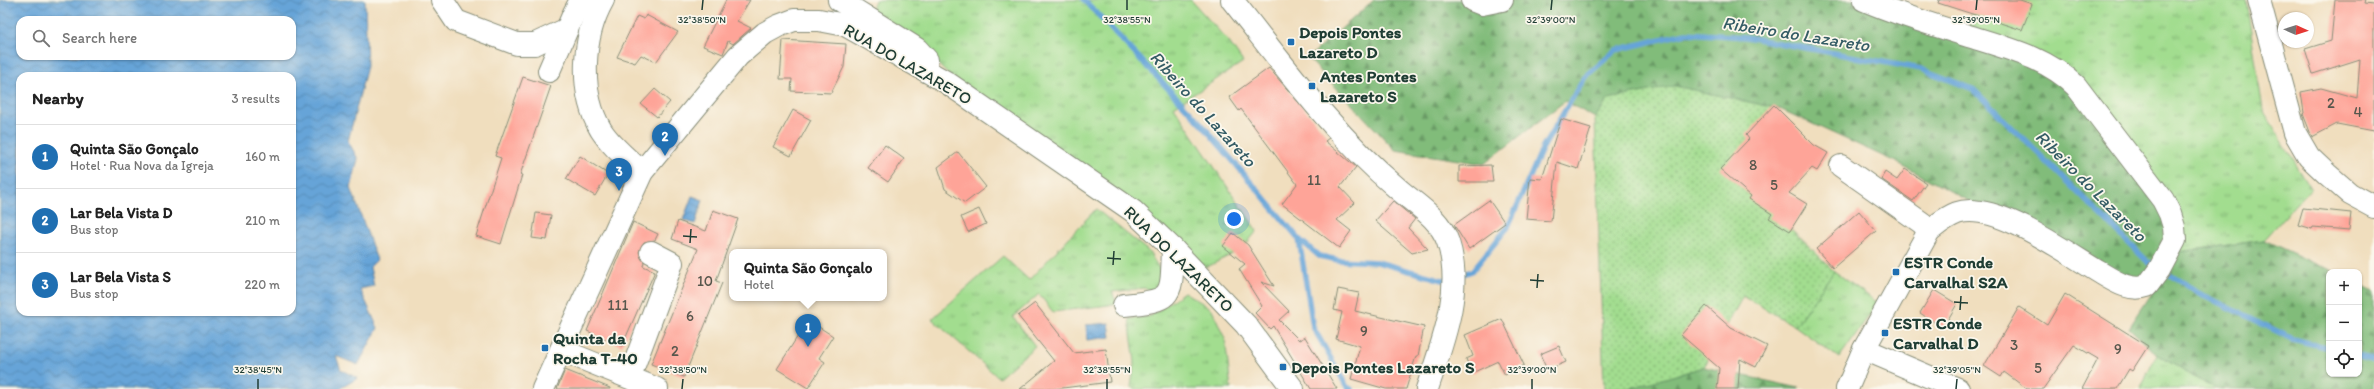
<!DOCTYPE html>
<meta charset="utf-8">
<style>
body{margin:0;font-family:Itim,sans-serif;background:#f6f6f6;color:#222}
.controls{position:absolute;right:12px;bottom:12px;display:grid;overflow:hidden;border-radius:8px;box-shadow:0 1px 3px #0004}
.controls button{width:36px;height:36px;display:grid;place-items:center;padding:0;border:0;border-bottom:1px solid #e0e0e0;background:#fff;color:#222;font:20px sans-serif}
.compass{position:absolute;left:2278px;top:12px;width:36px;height:36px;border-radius:50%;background:#fff;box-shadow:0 1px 3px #0004;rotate:93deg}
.you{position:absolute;left:1234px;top:219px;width:14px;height:14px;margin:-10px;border:3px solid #fff;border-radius:50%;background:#1a73e8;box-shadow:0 0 0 6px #1a73e833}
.badge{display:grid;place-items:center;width:26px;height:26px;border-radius:50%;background:#1f6fb2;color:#fff;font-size:13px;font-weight:700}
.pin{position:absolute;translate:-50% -33px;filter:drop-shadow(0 1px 2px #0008)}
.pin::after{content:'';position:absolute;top:21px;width:14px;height:12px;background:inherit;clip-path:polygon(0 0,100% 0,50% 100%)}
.popup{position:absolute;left:729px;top:249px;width:158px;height:52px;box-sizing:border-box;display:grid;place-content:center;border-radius:8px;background:#fff;filter:drop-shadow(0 1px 3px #0005);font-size:13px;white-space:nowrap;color:#767676}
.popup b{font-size:15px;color:#222}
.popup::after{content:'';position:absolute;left:50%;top:100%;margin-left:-8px;border:8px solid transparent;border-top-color:#fff}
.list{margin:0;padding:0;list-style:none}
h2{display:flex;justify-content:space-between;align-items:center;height:52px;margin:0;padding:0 16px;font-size:17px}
h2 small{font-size:13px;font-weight:400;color:#767676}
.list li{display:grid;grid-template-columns:26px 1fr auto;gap:12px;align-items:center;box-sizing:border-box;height:64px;padding:0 16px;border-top:1px solid #e0e0e0}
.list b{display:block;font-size:15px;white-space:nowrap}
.list p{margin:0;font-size:13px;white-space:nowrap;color:#767676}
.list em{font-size:13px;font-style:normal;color:#767676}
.icon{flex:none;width:22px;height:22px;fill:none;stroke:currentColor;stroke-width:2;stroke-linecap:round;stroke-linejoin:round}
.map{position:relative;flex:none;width:2374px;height:389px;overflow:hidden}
.search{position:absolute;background:#fff;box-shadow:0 1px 3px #0004;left:16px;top:16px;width:280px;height:44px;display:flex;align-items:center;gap:10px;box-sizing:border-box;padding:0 14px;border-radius:12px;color:#767676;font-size:15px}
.panel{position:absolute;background:#fff;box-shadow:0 1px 3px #0004;left:16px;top:72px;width:280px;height:244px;border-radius:12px}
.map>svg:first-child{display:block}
.grass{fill:url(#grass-tufts);stroke:#608d62}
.forest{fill:url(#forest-firs);stroke:#507c57}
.park{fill:url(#park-dots);stroke:#608d62}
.water{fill:url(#water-waves);stroke:#427086;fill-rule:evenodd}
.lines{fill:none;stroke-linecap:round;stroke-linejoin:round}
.stream{stroke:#66a4d8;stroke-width:5.5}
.building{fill:#fea498}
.minor-casing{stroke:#888e79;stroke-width:24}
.major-casing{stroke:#888e79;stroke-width:24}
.minor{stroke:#fff;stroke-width:22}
.major{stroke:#fff;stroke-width:22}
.ticks{fill:none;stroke:#1f3d34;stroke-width:1.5}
.poi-dot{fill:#1f6fb2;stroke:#fbf7ec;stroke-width:1.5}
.labels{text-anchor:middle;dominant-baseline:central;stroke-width:3.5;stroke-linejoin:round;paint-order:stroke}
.number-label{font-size:15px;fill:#57574d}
.poi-label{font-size:17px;font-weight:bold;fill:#1f3d34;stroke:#fbf7ec;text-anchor:start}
.street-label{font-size:17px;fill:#1f3d34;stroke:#fbf7ec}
.water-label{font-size:18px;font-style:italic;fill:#345c65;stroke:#fbf7ec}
.ticks-label{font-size:10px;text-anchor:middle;fill:#1f3d34;stroke:#fbf7ec;stroke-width:3.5;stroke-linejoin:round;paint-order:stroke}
</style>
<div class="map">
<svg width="2374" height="389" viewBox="0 0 2374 389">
<defs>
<pattern id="grass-tufts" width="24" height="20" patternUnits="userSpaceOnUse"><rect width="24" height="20" fill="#a2dd8f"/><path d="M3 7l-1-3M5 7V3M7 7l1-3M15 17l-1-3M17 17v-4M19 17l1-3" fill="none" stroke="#83b476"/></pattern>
<pattern id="forest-firs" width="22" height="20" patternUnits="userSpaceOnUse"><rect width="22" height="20" fill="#81bc7a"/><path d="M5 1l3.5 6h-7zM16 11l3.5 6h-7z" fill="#699a65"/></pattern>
<pattern id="park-dots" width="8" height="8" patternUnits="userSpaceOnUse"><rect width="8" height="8" fill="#a2dd8f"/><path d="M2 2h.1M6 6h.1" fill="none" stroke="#83b476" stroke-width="1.8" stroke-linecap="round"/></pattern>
<pattern id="water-waves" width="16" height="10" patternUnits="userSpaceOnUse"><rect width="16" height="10" fill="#66a4d8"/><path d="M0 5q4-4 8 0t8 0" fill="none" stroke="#5387b0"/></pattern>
</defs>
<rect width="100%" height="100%" fill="#fbf7ec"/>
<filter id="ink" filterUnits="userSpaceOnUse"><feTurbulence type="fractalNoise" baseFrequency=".025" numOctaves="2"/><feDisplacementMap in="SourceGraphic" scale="8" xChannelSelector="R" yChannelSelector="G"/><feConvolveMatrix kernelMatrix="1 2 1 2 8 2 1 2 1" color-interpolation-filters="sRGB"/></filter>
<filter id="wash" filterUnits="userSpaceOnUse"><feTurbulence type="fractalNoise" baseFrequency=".012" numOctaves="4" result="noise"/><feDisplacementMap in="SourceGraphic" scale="16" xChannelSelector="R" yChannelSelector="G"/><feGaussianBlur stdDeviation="0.9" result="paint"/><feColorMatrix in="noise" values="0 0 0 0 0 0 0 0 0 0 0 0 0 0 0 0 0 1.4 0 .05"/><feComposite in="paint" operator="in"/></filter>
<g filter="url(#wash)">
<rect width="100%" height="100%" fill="#f0debe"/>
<g class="grass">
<polygon points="875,0 1191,0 1229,42 1243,62 1174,107 1257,231 1242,249 1207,267 1191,266 952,78 913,40 871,14"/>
<polygon points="1973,0 2246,0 2263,110 2311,188 2264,240 2179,252 1969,30"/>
<polygon points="1096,209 1148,251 1159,268 1161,286 1154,291 1144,288 1112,292 1117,304 1053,312 1039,294 1013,317 1035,346 999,378 932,319 1003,256 1029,280"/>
<polygon points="1834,271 1878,303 1839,358 1795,326"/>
<polygon points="1184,292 1212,309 1225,339 1231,389 1134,389 1131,386 1135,362 1129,319 1151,316"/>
<polygon points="2157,354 2216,389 2140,389"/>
</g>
<g class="forest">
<polygon points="1374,0 1864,0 2046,62 2174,227 2147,286 1987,211 1900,164 1780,109 1675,86 1609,99 1595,118 1565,101 1484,164 1395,150 1308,58"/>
<polygon points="2264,240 2333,272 2329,272 2329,374 2359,374 2359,284 2374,291 2374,389 2216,389 2157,354 2129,328 2179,252"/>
<polygon points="1704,367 1799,388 1799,389 1626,389"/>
</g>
<polygon class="park" points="1675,86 1780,109 1727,166 1834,271 1795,326 1743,296 1704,367 1626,389 1604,389 1595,118 1609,99"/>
<g class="water">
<path d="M0 0H365L367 66 348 141 358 159 351 188 377 260 370 267 374 286 360 289 378 328 358 365 336 356 341 370 358 378 339 389H0ZM20 20H292V56H20ZM20 76H292V312H20Z"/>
<polygon points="692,196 703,200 695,224 683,220"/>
<polygon points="1109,323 1111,337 1087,340 1086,325"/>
</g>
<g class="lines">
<g class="stream">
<polyline points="1084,0 1199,121 1299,239 1313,327 1347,387 1351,389"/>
<polyline points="1299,239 1319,256 1338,260 1377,262 1443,280 1449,278"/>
<polyline points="2163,271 2205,296 2293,339 2329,348"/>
<polyline points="1457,276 1472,271 1508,227 1542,149 1585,77 1616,50 1686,33 1746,37 1921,69 1973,89 2147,261 2156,266"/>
<polyline points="2359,356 2374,360"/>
</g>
</g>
<g id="blocks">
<g class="building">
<polygon points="726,0 750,0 737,21 751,28 733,44 728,41 723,54 703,46"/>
<polygon points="1939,0 2020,0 2032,4 2022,30 1938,3"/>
<polygon points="2335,0 2365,0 2364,4 2374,5 2374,131 2337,124 2312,137 2303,114 2304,113 2301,92 2321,88 2357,98 2360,59 2313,74 2305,49 2331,41"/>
<polygon points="646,15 678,32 656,62 641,55 635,63 617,57 637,16 644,19"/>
<polygon points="783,40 846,44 844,67 831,93 791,91 792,79 780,79"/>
<polygon points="1269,68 1329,138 1325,141 1356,167 1340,187 1355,203 1337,220 1351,231 1339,248 1282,204 1297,184 1241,109 1239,111 1229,97"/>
<polygon points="523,77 551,86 520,175 522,175 501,244 476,236 501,158 495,156"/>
<polygon points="655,89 670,102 657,117 641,104"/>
<polygon points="1774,105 1814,145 1828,153 1817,171 1812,168 1789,193 1807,204 1790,231 1769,218 1772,214 1749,199 1751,196 1720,169 1749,139 1746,135"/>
<polygon points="793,110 811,120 791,156 773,147"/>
<polygon points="1561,119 1591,128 1578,169 1557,162 1551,221 1526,219 1530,178 1542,179"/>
<polygon points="885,145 904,159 888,182 868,168"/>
<polygon points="958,152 986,187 965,203 945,189 938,167"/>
<polygon points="580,156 608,174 595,196 566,179"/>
<polygon points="1491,165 1493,182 1459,182 1459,166"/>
<polygon points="1905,169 1926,183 1913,201 1881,179 1885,172 1897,180"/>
<polygon points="1489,200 1505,223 1469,249 1454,225"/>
<polygon points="1393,201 1415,219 1408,228 1428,249 1412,253 1375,221"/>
<polygon points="2303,208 2351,213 2349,230 2313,227 2312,229 2298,225"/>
<polygon points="979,209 986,224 968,232 961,217"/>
<polygon points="713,210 738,219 716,281 722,283 684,377 651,364 698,249 672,239 678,221 706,231"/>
<polygon points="1859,211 1876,231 1833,268 1816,249"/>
<polygon points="536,213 551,215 547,240 532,238"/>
<polygon points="633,222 658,234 655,240 644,242 639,252 644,262 643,266 655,271 622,346 587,331"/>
<polygon points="1233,233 1248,245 1274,286 1261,282 1289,311 1279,320 1299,340 1305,337 1337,389 1311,389 1273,326 1270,329 1255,313 1262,306 1239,269 1245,264 1223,246"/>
<polygon points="1338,289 1359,293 1355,311 1424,327 1418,356 1416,356 1406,389 1386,389 1351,379 1360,346 1336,339 1342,312 1334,310"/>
<polygon points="1934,290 1957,304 1943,328 1920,313"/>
<polygon points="2065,294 2148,346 2132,371 2129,369 2117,389 2082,389 2098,359 2074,345 2043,389 2027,389 2004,372 2001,377 1984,366 2019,307 2047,325"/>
<polygon points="1035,303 1074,353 1106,349 1110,382 1055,389 1020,389 1054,361 1018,316"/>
<polygon points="1706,306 1731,328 1767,346 1756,367 1740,359 1738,389 1717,389 1719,368 1681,335"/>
<polygon points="1502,319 1524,365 1505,375 1498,361 1472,373 1466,359 1473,356 1465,335"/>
<polygon points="808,320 833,336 819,358 825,362 808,388 777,369"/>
<polygon points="1559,346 1566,362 1547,370 1540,354"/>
<polygon points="565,370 610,388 610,389 557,389"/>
</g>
</g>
</g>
<g filter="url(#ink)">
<use href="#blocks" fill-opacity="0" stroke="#888e79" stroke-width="1"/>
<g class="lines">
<defs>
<g id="minor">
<polyline points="442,0 456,21 517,44 535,44 567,29"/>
<path d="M603 0C582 37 579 93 601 130 611 146 628 159 642 172"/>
<polyline points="839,0 917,49 927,60"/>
<path d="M1232 0C1284 65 1333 134 1397 188 1415 204 1440 218 1448 242 1464 290 1442 344 1427 389"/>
<polyline points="2259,0 2295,133 2309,157 2327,174 2350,194 2374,207"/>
<polyline points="549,71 574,13 581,0"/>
<polyline points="1841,166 1922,223 1929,231"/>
<path d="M1124 305C1175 300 1171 297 1173 249"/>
<polyline points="1864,349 1958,389"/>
<polyline points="561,350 657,389"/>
<polyline points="630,376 672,263 651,252"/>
<polyline points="543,389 642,172 738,56 765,33 778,26 794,20 819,20 845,25 946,82 1133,211 1173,249 1246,325 1293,389"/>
</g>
<g id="major">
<polyline points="1472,0 1482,4 1502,0"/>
<path d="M1847 389 1864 349 1929 231C1938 224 1946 217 1957 213 1994 200 2067 253 2099 272 2114 281 2130 292 2147 286L2159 270 2175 240 2174 227 2170 214 2163 200 2076 86C2047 58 2010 49 1972 37 1936 26 1899 15 1864 0"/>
</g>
</defs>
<use href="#minor" class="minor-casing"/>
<use href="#major" class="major-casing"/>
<use href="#minor" class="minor"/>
<use href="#major" class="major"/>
</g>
</g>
<path class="ticks" d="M702 10 703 0M1127 10V0M1551 10 1552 0M1976 10 1977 0M683 236 697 237M690 243 691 229M1107 258 1121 259M1113 265 1114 251M1530 280 1544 281M1537 288 1538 274M1954 302 1968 303M1960 310 1961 296M258 389V379M682 389 683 379M1107 389V379M1532 389V379M1956 389 1957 379"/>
<g class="poi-dot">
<rect x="1287" y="38" width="8" height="8" rx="2"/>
<rect x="1308" y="82" width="8" height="8" rx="2"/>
<rect x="1892" y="268" width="8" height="8" rx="2"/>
<rect x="1881" y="329" width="8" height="8" rx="2"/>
<rect x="541" y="344" width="8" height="8" rx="2"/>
<rect x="1279" y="363" width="8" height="8" rx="2"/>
</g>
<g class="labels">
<g class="number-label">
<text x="2331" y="103">2</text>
<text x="2358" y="112">4</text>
<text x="1753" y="165">8</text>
<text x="1314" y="180">11</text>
<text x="1774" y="185">5</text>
<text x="705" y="281">10</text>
<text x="618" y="305">111</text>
<text x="690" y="316">6</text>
<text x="1364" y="331">9</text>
<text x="2014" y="345">3</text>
<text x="2118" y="349">9</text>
<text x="675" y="351">2</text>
<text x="2038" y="368">5</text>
</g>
<g class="poi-label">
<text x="1299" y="32">Depois Pontes<tspan x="1299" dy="20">Lazareto D</tspan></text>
<text x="1320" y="76">Antes Pontes<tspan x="1320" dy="20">Lazareto S</tspan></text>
<text x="1904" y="262">ESTR Conde<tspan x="1904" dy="20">Carvalhal S2A</tspan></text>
<text x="1893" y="323">ESTR Conde<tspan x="1893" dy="20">Carvalhal D</tspan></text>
<text x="553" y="338">Quinta da<tspan x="553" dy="20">Rocha T-40</tspan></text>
<text x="1291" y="367">Depois Pontes Lazareto S</text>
</g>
<g class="street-label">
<text transform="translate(908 64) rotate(30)">RUA DO LAZARETO</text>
<text transform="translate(1179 259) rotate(44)">RUA DO LAZARETO</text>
</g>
<g class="water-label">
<text transform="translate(1796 34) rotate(9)">Ribeiro do Lazareto</text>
<text transform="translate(1203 109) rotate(48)">Ribeiro do Lazareto</text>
<text transform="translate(2091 186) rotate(45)">Ribeiro do Lazareto</text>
</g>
</g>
<g class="ticks-label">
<text x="702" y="23">32°38'50"N</text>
<text x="1127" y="23">32°38'55"N</text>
<text x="1551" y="23">32°39'00"N</text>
<text x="1976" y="23">32°39'05"N</text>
<text x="258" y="373">32°38'45"N</text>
<text x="683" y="373">32°38'50"N</text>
<text x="1107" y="373">32°38'55"N</text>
<text x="1532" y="373">32°39'00"N</text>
<text x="1957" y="373">32°39'05"N</text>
</g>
</svg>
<div class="controls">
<button>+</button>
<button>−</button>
<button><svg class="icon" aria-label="locate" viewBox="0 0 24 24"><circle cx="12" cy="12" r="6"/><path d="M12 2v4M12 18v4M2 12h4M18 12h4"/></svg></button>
</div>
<svg class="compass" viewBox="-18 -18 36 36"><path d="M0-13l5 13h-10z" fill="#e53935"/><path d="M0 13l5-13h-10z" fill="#767676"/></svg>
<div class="you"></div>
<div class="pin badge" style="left:808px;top:347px">1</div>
<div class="popup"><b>Quinta São Gonçalo</b>Hotel</div>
<div class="pin badge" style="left:665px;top:156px">2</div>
<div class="pin badge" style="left:619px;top:191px">3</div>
<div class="search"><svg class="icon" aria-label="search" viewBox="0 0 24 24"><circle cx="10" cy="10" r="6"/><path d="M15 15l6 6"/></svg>Search here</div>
<section class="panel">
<h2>Nearby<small>3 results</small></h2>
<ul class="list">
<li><span class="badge">1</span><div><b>Quinta São Gonçalo</b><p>Hotel · Rua Nova da Igreja</p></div><em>160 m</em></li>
<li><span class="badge">2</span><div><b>Lar Bela Vista D</b><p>Bus stop</p></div><em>210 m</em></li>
<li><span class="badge">3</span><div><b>Lar Bela Vista S</b><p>Bus stop</p></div><em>220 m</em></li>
</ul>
</section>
</div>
